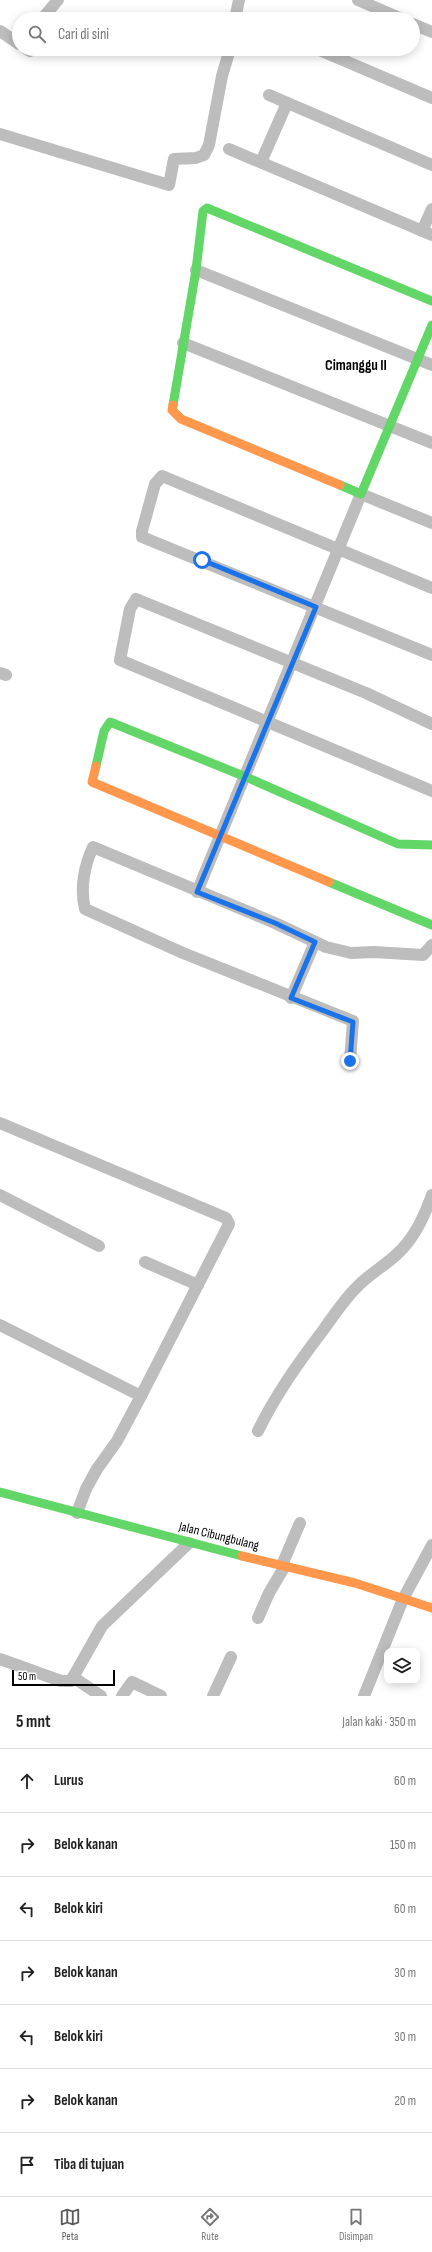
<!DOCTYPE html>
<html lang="id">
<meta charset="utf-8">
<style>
body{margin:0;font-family:"Sofia Sans Condensed",sans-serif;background:#f6f6f6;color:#222}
.controls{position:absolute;right:12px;bottom:12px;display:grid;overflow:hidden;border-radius:8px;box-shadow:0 2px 10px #0003}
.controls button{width:36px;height:36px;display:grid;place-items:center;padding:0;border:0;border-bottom:1px solid #e0e0e0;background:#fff;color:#222;font:20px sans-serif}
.scale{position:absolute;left:12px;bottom:10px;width:103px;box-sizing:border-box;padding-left:4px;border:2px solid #000;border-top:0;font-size:11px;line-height:14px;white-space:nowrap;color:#000;-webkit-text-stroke:3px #fff;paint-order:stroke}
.stop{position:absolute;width:12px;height:12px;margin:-9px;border:3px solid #1a73e8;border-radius:50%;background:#fff}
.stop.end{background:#1a73e8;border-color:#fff;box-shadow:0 1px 4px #0008}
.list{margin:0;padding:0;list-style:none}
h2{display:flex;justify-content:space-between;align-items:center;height:52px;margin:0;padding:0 16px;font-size:17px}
h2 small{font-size:13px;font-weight:400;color:#767676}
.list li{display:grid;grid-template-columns:26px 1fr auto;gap:12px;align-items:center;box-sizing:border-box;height:64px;padding:0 16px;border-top:1px solid #e0e0e0}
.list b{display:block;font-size:15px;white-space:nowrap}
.list em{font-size:13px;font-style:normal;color:#767676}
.icon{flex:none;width:22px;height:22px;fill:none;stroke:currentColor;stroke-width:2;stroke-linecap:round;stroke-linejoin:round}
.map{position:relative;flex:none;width:432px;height:1696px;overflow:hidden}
.search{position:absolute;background:#fff;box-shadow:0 2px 10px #0003;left:12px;right:12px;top:12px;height:44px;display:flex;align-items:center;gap:10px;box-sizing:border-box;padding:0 14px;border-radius:22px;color:#767676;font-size:15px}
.sheet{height:500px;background:#fff}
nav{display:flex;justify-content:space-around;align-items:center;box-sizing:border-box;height:56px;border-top:1px solid #e0e0e0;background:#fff;font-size:11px;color:#767676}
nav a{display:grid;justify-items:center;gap:2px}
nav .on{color:#595959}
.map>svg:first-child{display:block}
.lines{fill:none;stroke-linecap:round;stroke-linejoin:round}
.street{stroke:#bdbdbd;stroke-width:12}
.fast{stroke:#63d668;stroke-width:9}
.slow{stroke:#ff974d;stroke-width:9}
.route{stroke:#1a73e8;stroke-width:5}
.labels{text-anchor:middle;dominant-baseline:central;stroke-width:3.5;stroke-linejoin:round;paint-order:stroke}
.street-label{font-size:13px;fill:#000;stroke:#fff}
.quarter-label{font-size:15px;font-weight:bold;fill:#000;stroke:#fff}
</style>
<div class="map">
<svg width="432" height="1696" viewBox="0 0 432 1696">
<rect width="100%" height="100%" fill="#fff"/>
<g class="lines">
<g class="street">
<polyline points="358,0 402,19"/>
<polyline points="42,19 58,0"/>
<polyline points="235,19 239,0"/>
<polyline points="413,24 432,32"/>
<polyline points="0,31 19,44"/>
<polyline points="27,49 30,51"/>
<polyline points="317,49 432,98"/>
<polyline points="269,95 432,165"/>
<polyline points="0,134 169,185 174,159 196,158 204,155 209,145 222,76 230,49"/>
<polyline points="229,149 432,235"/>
<polyline points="261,162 287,103"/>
<polyline points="422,231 432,209"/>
<polyline points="196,270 432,365"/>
<polyline points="183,343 432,443"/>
<polyline points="432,588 162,476 155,484 142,531 142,537 432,655"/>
<polyline points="0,673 6,675"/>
<polyline points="432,724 366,693 136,599 130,609 120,660 432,791"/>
<polyline points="197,892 361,494 432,523"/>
<polyline points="291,998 315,942"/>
<path d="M350 1061 353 1021 183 953 85 909C80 889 84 866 93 847L275 923 326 947 351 953 374 952 423 955 432 945"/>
<polyline points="0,1123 226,1218 229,1224 141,1396 117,1441 97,1469 86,1489 77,1513"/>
<polyline points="0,1195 99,1246"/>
<polyline points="145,1262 198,1285"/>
<polyline points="0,1325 141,1396"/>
<path d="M258 1431C276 1394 299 1362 324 1329 334 1315 344 1300 356 1288 368 1275 383 1267 396 1255 414 1239 424 1217 432 1195"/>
<polyline points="282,1565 300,1523"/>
<polyline points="258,1618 269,1593 285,1566"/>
<polyline points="0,1659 61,1681 71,1681 102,1626 189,1543"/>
<polyline points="73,1677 101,1696"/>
<polyline points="122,1696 132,1682 161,1696"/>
<polyline points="213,1696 231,1657"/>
<polyline points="364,1696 403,1599 432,1545"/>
</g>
<g class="fast">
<polyline points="173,405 196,270 203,211 207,208 432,301"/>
<polyline points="340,485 361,494 432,325"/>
<polyline points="96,766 104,731 110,722 246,777 398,844 432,845"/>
<polyline points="329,882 432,925"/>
<polyline points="0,1492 242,1556"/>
</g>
<g class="slow">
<polyline points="173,405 172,410 181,419 340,485"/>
<polyline points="96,766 92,782 329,882"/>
<polyline points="242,1556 355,1583 432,1608"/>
</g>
</g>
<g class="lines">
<polyline class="route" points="202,560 316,607 197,892 275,923 315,942 291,998 353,1022 350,1061"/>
</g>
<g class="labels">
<g class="street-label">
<text transform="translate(219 1536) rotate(14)">Jalan Cibungbulang</text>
</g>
<g class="quarter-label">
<text x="356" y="365">Cimanggu II</text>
</g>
</g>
</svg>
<div class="controls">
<button><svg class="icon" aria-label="layers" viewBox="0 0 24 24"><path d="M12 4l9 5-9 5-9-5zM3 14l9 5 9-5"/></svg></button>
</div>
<div class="scale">50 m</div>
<div class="stop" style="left:202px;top:560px"></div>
<div class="stop end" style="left:350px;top:1061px"></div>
<div class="search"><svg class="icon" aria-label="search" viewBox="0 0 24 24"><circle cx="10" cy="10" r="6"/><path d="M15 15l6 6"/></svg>Cari di sini</div>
</div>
<section class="sheet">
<h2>5 mnt<small>Jalan kaki · 350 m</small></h2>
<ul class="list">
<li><svg class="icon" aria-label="ahead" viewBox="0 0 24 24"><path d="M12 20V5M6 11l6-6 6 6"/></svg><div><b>Lurus</b></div><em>60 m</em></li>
<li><svg class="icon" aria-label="right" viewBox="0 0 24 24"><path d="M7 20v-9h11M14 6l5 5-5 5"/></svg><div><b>Belok kanan</b></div><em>150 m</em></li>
<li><svg class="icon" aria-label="left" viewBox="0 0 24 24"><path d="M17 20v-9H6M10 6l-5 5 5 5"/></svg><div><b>Belok kiri</b></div><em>60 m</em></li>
<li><svg class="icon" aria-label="right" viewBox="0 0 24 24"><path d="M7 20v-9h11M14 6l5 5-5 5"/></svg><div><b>Belok kanan</b></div><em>30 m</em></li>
<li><svg class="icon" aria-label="left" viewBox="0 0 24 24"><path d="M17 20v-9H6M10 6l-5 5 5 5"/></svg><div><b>Belok kiri</b></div><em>30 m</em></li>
<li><svg class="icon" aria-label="right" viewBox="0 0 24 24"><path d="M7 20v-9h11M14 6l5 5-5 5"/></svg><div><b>Belok kanan</b></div><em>20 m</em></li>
<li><svg class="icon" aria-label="arrive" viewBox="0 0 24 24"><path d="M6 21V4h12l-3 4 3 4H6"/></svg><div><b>Tiba di tujuan</b></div></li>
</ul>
</section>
<nav>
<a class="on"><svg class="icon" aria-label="map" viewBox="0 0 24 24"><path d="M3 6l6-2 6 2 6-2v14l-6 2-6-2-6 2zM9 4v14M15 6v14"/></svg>Peta</a>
<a><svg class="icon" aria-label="directions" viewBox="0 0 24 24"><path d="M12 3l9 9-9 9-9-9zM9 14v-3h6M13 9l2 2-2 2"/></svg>Rute</a>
<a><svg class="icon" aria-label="saved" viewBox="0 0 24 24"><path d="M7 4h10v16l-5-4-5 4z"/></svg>Disimpan</a>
</nav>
